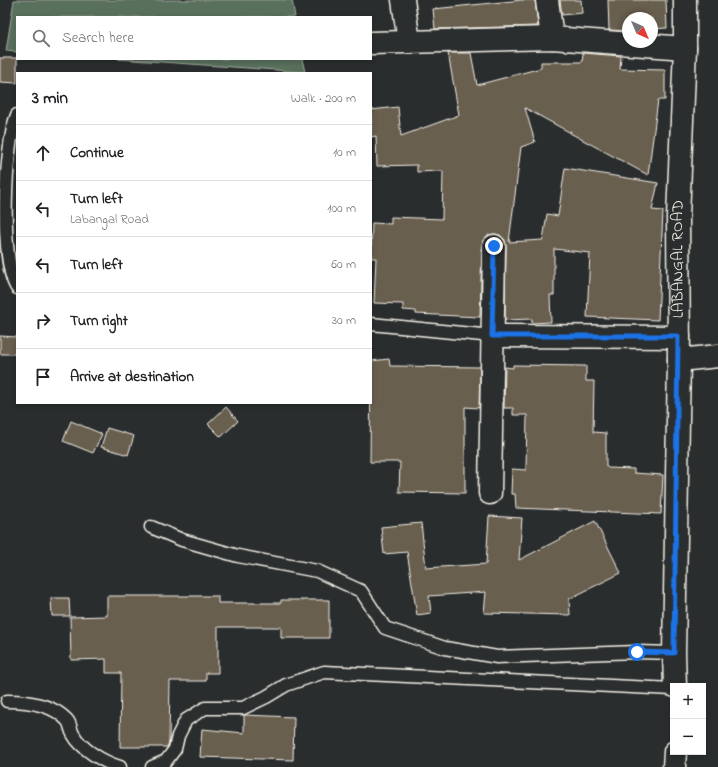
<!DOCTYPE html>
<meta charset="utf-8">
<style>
body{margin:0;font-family:"Indie Flower",sans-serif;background:#f6f6f6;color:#202124}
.controls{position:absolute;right:12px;bottom:12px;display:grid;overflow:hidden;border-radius:0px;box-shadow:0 2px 6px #0003}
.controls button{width:36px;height:36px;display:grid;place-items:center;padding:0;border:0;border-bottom:1px solid #e0e0e0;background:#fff;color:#202124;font:20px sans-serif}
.compass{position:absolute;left:622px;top:12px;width:36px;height:36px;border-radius:50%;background:#fff;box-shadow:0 2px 6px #0003;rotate:136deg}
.stop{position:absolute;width:12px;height:12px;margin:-9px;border:3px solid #1a73e8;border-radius:50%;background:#fff}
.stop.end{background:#1a73e8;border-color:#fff;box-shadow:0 1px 4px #0008}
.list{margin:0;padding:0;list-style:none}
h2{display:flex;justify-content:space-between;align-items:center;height:52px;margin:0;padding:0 16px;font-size:17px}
h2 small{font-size:13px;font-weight:400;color:#757577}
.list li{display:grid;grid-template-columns:26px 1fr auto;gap:12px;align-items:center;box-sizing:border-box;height:56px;padding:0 16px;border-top:1px solid #e0e0e0}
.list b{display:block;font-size:15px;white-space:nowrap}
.list p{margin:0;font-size:13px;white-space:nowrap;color:#757577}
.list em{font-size:13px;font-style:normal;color:#757577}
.icon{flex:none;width:22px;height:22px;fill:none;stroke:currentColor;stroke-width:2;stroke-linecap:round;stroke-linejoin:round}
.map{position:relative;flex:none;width:718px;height:767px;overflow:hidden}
.search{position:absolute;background:#fff;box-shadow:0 2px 6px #0003;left:16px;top:16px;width:356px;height:44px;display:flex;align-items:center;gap:10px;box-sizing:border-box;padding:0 14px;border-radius:0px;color:#757577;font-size:15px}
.panel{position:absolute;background:#fff;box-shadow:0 2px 6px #0003;left:16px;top:72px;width:356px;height:332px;border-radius:0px}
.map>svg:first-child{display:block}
.green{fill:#586f5c;stroke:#a6b0a2}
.building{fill:#695f50;stroke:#f4f1e8}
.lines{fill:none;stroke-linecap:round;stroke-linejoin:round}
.lane-casing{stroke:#f4f1e8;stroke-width:15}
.street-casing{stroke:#f4f1e8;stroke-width:25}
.secondary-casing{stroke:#f4f1e8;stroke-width:25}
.lane{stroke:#2a2d2e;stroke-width:12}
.street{stroke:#2a2d2e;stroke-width:22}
.secondary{stroke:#2a2d2e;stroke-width:22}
.route{stroke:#1a73e8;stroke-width:5}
.labels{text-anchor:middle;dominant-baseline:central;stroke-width:4;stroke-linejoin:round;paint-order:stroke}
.street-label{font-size:16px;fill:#f4f1e8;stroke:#2a2d2e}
</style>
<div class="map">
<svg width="718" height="767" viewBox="0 0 718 767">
<rect width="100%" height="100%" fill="#2a2d2e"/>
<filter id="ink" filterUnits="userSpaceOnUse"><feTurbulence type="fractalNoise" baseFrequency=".025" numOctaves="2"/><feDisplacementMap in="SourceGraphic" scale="8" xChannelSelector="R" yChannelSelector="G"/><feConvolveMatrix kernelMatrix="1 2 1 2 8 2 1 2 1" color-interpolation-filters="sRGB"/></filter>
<g filter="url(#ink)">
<g class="green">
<polygon points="14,0 292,0 295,17 17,17 17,52 6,51"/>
<polygon points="118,59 302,59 305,72"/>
</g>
<g class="building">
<polygon points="522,0 535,0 538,26 435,29 433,9"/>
<polygon points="560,0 581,0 582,13 562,15"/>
<polygon points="608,0 666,0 667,28 652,29 652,18 628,18 628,31 609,30"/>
<polygon points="448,53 471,53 477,85 541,68 541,62 582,62 583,53 621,56 620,69 665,70 665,100 658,100 648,175 570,133 571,131 569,132 525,108 535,142 521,147 509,242 543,240 547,214 558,216 565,168 658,183 652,210 663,211 658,320 587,317 590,253 554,249 554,295 550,295 551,322 532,323 532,319 505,320 506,246 505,240 500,235 495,234 488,235 483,240 482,245 480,317 416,314 416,311 403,310 403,304 374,303 376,258 371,258 372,223 391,224 391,217 442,219 443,171 417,172 417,165 377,166 376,136 371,137 371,110 398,107 401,136 459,115"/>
<polygon points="0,58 17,58 17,83 0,82"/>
<polygon points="0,336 17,337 17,354 0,354"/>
<polygon points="389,359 390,366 480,367 479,408 465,407 465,493 399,492 400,462 370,462 371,361"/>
<polygon points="513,365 586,366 586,381 594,381 593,432 606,433 606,466 608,468 634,469 634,473 663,475 661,514 516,508 515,494 511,494 512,469 526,470 527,415 513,415 513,408 504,408 505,367 513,368"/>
<polygon points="226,407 238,421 221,437 208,424"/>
<polygon points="71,421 102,434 93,453 63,441"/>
<polygon points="107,428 134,436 128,455 101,447"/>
<polygon points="489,516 522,518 519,560 595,521 621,573 569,599 570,615 484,613 486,592 429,596 431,613 417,615 407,552 384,554 381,527 421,523 426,568 486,564"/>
<polygon points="107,596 218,596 218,603 281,603 281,600 329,600 329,638 281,638 281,627 218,627 218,673 206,673 206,681 170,681 169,742 167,747 120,747 121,673 106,673 106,659 71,660 70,617 107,616"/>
<polygon points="51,598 69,598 70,616 52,616"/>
<polygon points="244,715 294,717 293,760 200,757 202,729 244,733"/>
</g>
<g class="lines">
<defs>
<g id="lane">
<path d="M17 115C4 146 0 263 17 288"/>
<polyline points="371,324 492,336"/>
<polyline points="151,527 182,540 238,556 317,571 361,591 385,628 445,648 497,657 637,652 674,653"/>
<path d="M7 701C27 701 52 704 67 720 71 724 70 729 73 734 81 749 103 762 120 767"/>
<polyline points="152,767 166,761 175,749 178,736 186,720 205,708 243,708 266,697 286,685 324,672 673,689"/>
</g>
<g id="street">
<polyline points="403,0 409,42"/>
<polyline points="547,0 552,38"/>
<polyline points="371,43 552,38 685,48"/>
<polyline points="492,336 679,337"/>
<polyline points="679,360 718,356"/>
<polyline points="490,493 494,246"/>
</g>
<g id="secondary">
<path id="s1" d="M675 686 674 653 679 360 678 217 685 48V0"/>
<polyline points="674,767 675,752"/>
</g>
</defs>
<use href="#lane" class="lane-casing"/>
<use href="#street" class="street-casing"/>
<use href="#secondary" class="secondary-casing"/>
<use href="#lane" class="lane"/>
<use href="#street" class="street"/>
<use href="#secondary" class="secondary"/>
</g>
</g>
<g class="lines" filter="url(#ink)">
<polyline class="route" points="494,246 492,336 678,336 674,653 637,652"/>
</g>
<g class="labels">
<g class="street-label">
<text stroke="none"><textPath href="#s1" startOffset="427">LABANGAL ROAD</textPath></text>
</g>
</g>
</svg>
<div class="controls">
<button>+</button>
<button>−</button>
</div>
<svg class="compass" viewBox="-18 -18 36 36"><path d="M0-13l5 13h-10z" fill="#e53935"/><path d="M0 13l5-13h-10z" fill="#757577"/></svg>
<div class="stop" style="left:637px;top:652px"></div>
<div class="stop end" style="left:494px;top:246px"></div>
<div class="search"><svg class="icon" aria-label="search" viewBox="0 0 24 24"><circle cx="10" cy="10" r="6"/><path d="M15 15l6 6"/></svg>Search here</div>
<section class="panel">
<h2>3 min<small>Walk · 200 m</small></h2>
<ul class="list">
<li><svg class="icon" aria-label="ahead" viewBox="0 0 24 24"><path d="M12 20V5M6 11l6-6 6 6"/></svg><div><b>Continue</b></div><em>10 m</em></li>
<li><svg class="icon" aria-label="left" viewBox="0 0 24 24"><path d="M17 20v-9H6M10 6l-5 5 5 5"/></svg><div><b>Turn left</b><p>Labangal Road</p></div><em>100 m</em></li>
<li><svg class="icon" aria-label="left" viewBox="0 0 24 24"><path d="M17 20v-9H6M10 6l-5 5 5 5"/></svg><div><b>Turn left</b></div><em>60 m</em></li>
<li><svg class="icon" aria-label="right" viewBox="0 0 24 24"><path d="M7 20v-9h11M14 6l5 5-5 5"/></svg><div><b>Turn right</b></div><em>30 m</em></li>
<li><svg class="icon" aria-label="arrive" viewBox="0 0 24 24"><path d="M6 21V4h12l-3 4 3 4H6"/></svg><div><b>Arrive at destination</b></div></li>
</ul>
</section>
</div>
